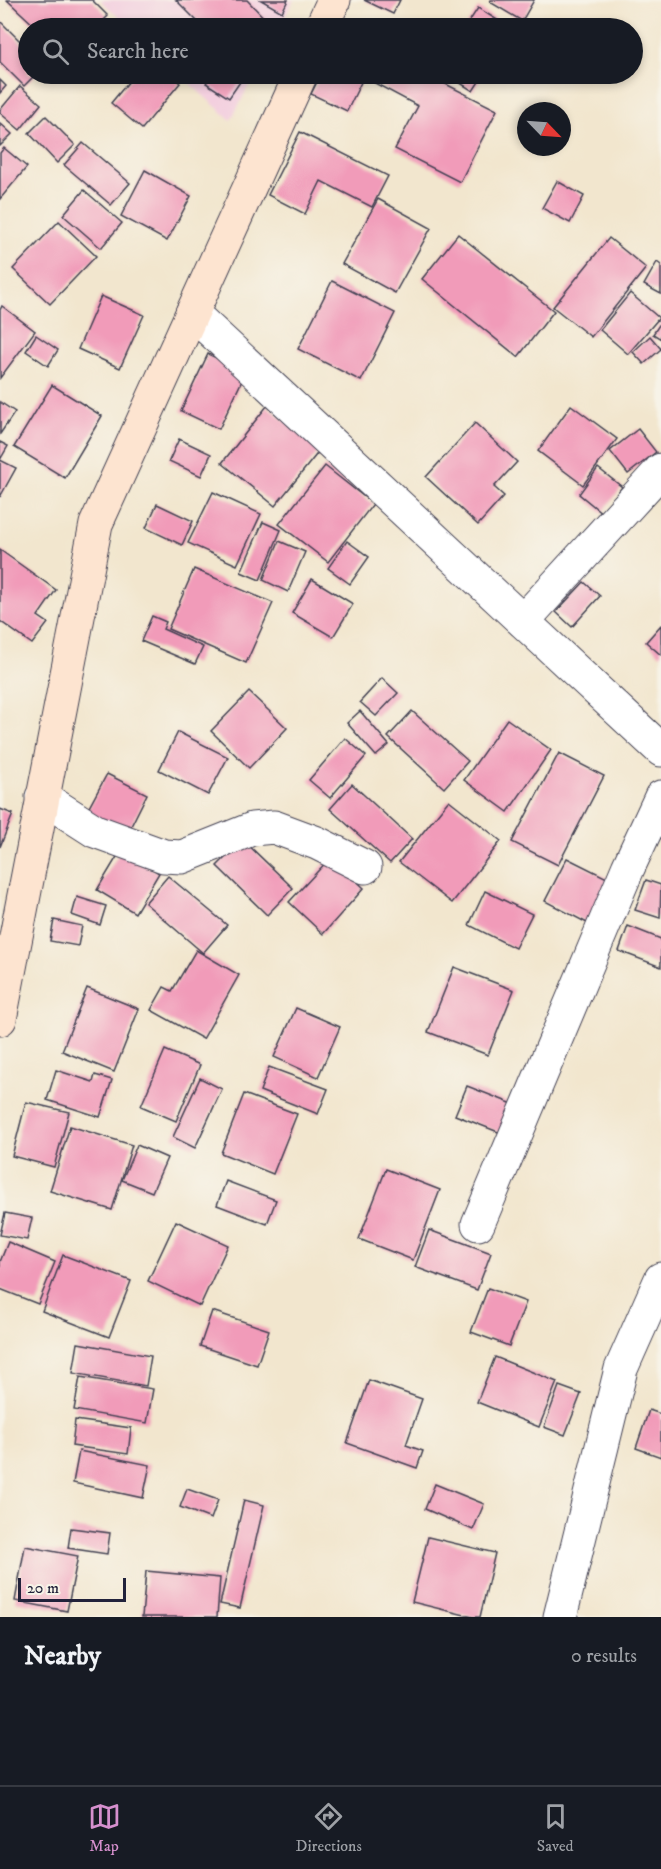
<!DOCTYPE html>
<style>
body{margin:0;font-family:"IM FELL DW Pica",serif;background:#242831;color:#f1f3f6}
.compass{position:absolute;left:517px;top:102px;width:54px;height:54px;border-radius:50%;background:#171b24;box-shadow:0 3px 9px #0003;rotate:115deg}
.scale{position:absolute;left:18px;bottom:15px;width:108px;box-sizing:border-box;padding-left:6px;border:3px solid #22223b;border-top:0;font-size:16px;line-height:21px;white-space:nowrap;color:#22223b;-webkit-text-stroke:4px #f7f3e8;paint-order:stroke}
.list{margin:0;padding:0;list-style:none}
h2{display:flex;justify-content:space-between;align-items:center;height:78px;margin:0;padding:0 24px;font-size:26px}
h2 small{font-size:20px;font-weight:400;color:#9ea1a6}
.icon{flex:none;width:33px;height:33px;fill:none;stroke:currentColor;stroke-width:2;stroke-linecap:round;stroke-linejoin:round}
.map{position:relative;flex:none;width:661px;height:1617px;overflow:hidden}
.search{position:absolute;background:#171b24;box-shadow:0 3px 9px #0003;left:18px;right:18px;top:18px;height:66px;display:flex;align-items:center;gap:15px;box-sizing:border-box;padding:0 21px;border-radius:33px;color:#9ea1a6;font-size:22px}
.sheet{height:168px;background:#171b24}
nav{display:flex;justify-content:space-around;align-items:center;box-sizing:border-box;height:84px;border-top:2px solid #363941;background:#171b24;font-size:16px;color:#9ea1a6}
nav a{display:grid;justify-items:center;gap:3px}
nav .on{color:#d690ce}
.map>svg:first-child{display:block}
.built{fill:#f3cfdf}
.building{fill:#f19bb9}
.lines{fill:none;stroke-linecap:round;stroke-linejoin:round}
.street-casing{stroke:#413f51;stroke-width:35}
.secondary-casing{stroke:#413f51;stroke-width:35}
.street{stroke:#fff;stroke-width:33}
.secondary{stroke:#fde4d0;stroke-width:33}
</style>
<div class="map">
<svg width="661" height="1617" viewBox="0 0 661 1617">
<rect width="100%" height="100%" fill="#f7f3e8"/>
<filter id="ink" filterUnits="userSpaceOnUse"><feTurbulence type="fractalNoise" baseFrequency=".0167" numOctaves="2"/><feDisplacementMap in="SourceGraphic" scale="12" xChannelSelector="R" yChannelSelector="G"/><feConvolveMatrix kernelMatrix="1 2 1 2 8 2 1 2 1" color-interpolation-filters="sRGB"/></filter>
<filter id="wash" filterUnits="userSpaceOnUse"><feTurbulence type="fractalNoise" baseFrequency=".008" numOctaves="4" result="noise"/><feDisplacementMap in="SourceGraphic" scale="24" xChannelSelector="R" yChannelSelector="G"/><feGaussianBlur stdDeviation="1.35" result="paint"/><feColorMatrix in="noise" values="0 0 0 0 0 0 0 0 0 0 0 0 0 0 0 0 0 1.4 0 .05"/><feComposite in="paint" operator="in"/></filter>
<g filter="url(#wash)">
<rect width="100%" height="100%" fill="#f2e6ce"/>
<g class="built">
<polygon points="100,0 294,0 279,28 131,28"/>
<polygon points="179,74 255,74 231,120"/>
</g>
<g id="blocks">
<g class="building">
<polygon points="7,0 92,0 108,16 96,28 37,28"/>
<polygon points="176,0 247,0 271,25 267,28 204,28"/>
<polygon points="261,0 288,0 282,12"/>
<polygon points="364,0 400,0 393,14"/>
<polygon points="491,0 534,0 522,21 490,2"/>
<polygon points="478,8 510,28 465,28"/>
<polygon points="0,21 28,49 28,74 36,74 24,86 0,62"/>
<polygon points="135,74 169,74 180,83 142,129 111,103"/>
<polygon points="213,74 233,74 242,79 229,98 206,83"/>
<polygon points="321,74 365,74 347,111 311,94"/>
<polygon points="372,74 426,74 497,110 460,182 395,149 418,106 369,80"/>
<polygon points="446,74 484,74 473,91"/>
<polygon points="0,80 6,86 0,93"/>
<polygon points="20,86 41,104 20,130 0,113 0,110"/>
<polygon points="46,116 75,145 57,163 29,133"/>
<polygon points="0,123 12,134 0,146"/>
<polygon points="300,132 388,176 372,207 321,181 305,214 268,195"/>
<polygon points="83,143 130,183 111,205 64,165"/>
<polygon points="4,148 27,167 0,199 0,153"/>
<polygon points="145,170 191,196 167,241 121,216"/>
<polygon points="557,181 584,196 570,223 542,208"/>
<polygon points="84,190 122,223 101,248 63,215"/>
<polygon points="378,199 431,228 395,293 342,264"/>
<polygon points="59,221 96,256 50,304 13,269"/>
<polygon points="458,234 554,311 518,357 422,279"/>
<polygon points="609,238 646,268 591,337 553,307"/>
<polygon points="657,262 661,265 661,294 644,285"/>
<polygon points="332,281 395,313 361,381 298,349"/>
<polygon points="630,293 659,318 628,354 600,330"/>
<polygon points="101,296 144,315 120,368 78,349"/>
<polygon points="2,306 35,331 0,378 0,310"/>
<polygon points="661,322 661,339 653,334"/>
<polygon points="36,335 58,350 48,366 26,351"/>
<polygon points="650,336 661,349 644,364 633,352"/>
<polygon points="208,354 246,372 219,429 181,411"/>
<polygon points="52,385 102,416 65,478 14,447"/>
<polygon points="0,402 15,412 0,434"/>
<polygon points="571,405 617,439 583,485 538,451"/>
<polygon points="267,406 320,450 275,506 222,463"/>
<polygon points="475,423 517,462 494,487 504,496 478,525 426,477"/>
<polygon points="638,429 656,452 628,474 610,451"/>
<polygon points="179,439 211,454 201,476 169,461"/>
<polygon points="0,442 8,446 0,460 16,468 0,497"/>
<polygon points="325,466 373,504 328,562 279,524"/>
<polygon points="598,468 622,487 602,513 579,494"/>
<polygon points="213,492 261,514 237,565 188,543"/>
<polygon points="157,504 193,521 182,545 146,528"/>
<polygon points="263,522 281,530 260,580 241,572"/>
<polygon points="279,541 305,552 288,592 263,580"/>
<polygon points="347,541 369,557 350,584 328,568"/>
<polygon points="0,550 56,590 38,616 48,623 32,644 0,621"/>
<polygon points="194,569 273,603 246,663 168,629"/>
<polygon points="312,579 353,604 333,637 292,613"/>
<polygon points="584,582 600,596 572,627 556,612"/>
<polygon points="152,616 166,622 163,629 203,647 195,664 141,641"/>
<polygon points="661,625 661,655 646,642"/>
<polygon points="382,678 398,693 376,716 360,702"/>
<polygon points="249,692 287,728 249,768 211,731"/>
<polygon points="360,711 389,745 376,756 347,723"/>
<polygon points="412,711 468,761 444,788 388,737"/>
<polygon points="507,719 551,750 508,812 464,780"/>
<polygon points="178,732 228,757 208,795 159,770"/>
<polygon points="345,738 366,756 330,798 309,780"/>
<polygon points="559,753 604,776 558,865 512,842"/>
<polygon points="107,774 147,794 127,834 86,813"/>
<polygon points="352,784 412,839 390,863 330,809"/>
<polygon points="449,800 501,841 452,903 399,862"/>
<polygon points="0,809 13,814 0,847"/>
<polygon points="243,840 293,888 267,915 217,866"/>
<polygon points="121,850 159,873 135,913 97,890"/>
<polygon points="331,857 364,888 323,934 289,902"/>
<polygon points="567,858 609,879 587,923 545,901"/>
<polygon points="168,876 227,925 203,953 145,903"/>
<polygon points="646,880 661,885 660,918 635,910"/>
<polygon points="485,891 532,914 515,948 469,925"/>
<polygon points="77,897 106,906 100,925 72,915"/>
<polygon points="54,920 82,926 78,946 50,941"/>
<polygon points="628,926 661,939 661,967 619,951"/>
<polygon points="196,950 239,975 203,1039 151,1010 164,987 172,991"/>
<polygon points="454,967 514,990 488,1055 428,1032"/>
<polygon points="87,988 139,1009 114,1072 62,1051"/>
<polygon points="296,1008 340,1027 318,1077 274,1057"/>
<polygon points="165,1050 200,1065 176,1121 141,1106"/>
<polygon points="269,1067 328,1089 318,1114 260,1091"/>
<polygon points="56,1070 93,1082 95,1075 112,1080 100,1117 47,1100"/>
<polygon points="200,1078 222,1089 195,1148 173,1137"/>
<polygon points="467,1086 523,1108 511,1137 455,1115"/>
<polygon points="244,1094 297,1114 273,1174 221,1153"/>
<polygon points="26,1102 69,1112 54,1167 12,1156"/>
<polygon points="70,1126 132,1145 112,1210 50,1191"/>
<polygon points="137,1145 167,1158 152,1192 122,1180"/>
<polygon points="386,1169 440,1190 413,1260 359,1239"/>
<polygon points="226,1181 276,1200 267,1224 217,1205"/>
<polygon points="5,1213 32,1218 27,1240 0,1235"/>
<polygon points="176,1221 228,1245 200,1306 148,1281"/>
<polygon points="429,1230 491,1253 477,1290 415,1267"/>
<polygon points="8,1242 55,1262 38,1304 0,1289 0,1262"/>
<polygon points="63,1255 131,1281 109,1337 42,1311"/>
<polygon points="488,1288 526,1302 509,1346 471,1332"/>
<polygon points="212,1311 269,1330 257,1365 200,1346"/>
<polygon points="78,1343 151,1356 146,1386 73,1373"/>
<polygon points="495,1357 557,1382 539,1427 477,1402"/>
<polygon points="80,1377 153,1389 147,1423 74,1410"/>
<polygon points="369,1380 422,1399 406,1445 423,1451 417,1468 347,1443"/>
<polygon points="559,1386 581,1394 565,1435 544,1427"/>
<polygon points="649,1410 661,1414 661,1457 636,1448"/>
<polygon points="75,1420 131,1428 128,1454 72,1446"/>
<polygon points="79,1451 150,1465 143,1498 73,1483"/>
<polygon points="435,1484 484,1504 473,1530 425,1509"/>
<polygon points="187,1489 218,1500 211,1519 180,1507"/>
<polygon points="244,1500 264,1505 240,1608 220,1604"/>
<polygon points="71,1528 110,1533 107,1554 68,1548"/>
<polygon points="428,1537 495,1553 480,1617 473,1617 412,1602"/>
<polygon points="25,1546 78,1556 67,1611 15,1601"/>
<polygon points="146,1571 220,1578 217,1617 142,1617"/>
</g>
</g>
</g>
<g filter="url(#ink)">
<use href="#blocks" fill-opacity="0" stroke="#413f51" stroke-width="1.5"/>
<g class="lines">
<defs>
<g id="street">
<polyline points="192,313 661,750"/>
<polyline points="523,621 661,470"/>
<polyline points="42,797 95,831 164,856 182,857 252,829 274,827 317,843 365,867"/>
<polyline points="478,1224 628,868 661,797"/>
<polyline points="560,1617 621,1369 661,1279"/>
</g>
<g id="secondary">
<polyline points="321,28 334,0"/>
<polyline points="0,1019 96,524 301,74"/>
</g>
</defs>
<use href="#street" class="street-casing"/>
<use href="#secondary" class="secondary-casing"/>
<use href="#street" class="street"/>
<use href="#secondary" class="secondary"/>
</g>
</g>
</svg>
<svg class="compass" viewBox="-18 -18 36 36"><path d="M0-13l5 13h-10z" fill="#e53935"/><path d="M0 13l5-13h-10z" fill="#9ea1a6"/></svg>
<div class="scale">20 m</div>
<div class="search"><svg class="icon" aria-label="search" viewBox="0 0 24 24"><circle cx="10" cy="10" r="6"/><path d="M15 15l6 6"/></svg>Search here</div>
</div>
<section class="sheet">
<h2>Nearby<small>0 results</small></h2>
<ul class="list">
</ul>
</section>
<nav>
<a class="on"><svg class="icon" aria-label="map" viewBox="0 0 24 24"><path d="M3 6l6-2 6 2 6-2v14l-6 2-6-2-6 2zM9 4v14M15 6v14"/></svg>Map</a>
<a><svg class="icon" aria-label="directions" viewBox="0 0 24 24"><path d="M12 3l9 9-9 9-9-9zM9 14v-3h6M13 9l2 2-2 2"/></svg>Directions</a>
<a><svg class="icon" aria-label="saved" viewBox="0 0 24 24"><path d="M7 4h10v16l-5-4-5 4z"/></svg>Saved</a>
</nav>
